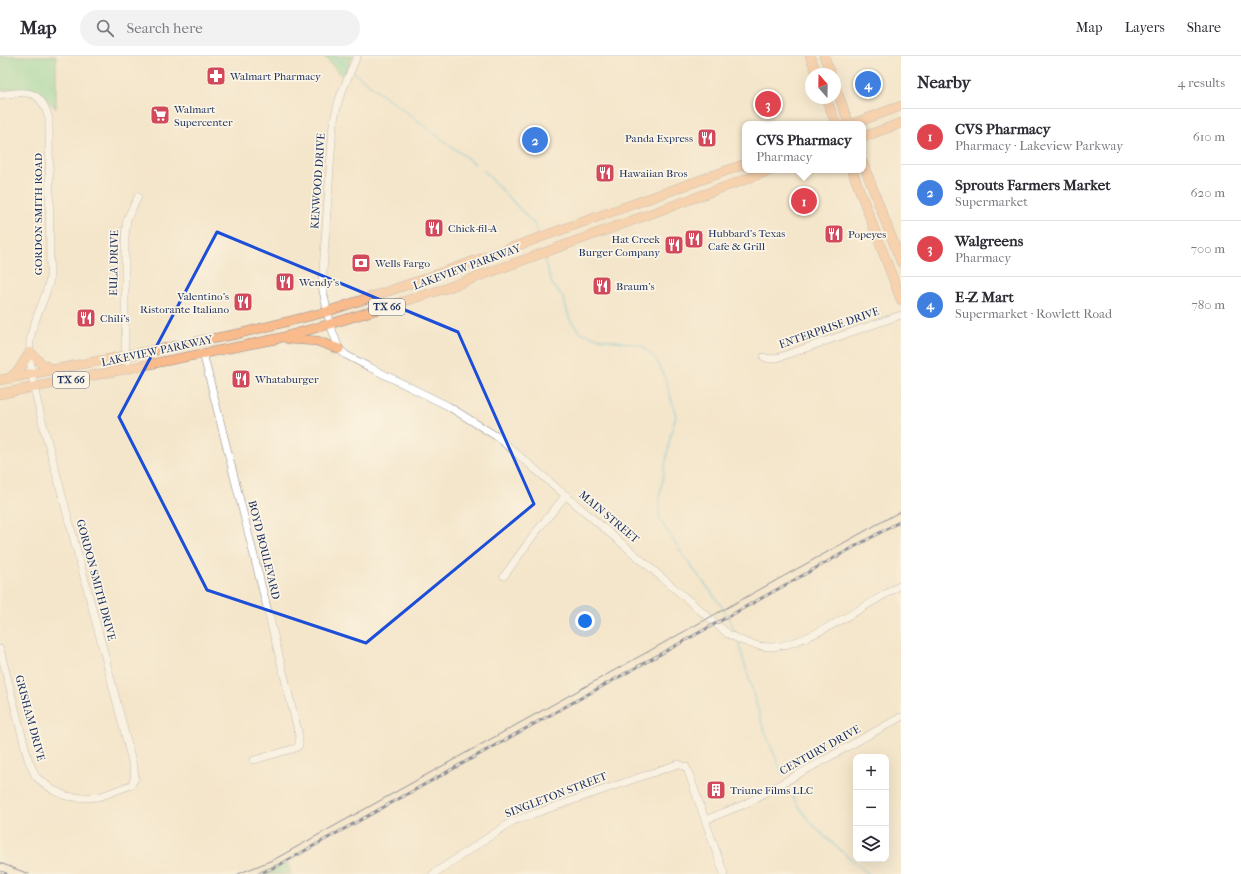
<!DOCTYPE html>
<meta charset="utf-8">
<style>
body{margin:0;font-family:"IM FELL French Canon",serif;background:#f2f2f3;color:#2b2b33}
.controls{position:absolute;right:12px;bottom:12px;display:grid;overflow:hidden;border-radius:8px;box-shadow:0 4px 16px #0002}
.controls button{width:36px;height:36px;display:grid;place-items:center;padding:0;border:0;border-bottom:1px solid #e1e1e2;background:#fff;color:#2b2b33;font:20px sans-serif}
.compass{position:absolute;left:805px;top:12px;width:36px;height:36px;border-radius:50%;background:#fff;box-shadow:0 4px 16px #0002;rotate:340deg}
.you{position:absolute;left:585px;top:565px;width:14px;height:14px;margin:-10px;border:3px solid #fff;border-radius:50%;background:#1a73e8;box-shadow:0 0 0 6px #1a73e833}
.badge{display:grid;place-items:center;width:26px;height:26px;border-radius:50%;background:#0f766e;color:#fff;font-size:13px;font-weight:700}
.pin{position:absolute;translate:-50% -50%;border:2px solid #fff;box-shadow:0 1px 4px #0006}
.popup{position:absolute;left:742px;top:65px;width:124px;height:52px;box-sizing:border-box;display:grid;place-content:center;border-radius:8px;background:#fff;filter:drop-shadow(0 1px 3px #0005);font-size:13px;white-space:nowrap;color:#7c7c81}
.popup b{font-size:15px;color:#2b2b33}
.popup::after{content:'';position:absolute;left:50%;top:100%;margin-left:-8px;border:8px solid transparent;border-top-color:#fff}
.list{margin:0;padding:0;list-style:none}
h2{display:flex;justify-content:space-between;align-items:center;height:52px;margin:0;padding:0 16px;font-size:17px}
h2 small{font-size:13px;font-weight:400;color:#7c7c81}
.list li{display:grid;grid-template-columns:26px 1fr auto;gap:12px;align-items:center;box-sizing:border-box;height:56px;padding:0 16px;border-top:1px solid #e1e1e2}
.list b{display:block;font-size:15px;white-space:nowrap}
.list p{margin:0;font-size:13px;white-space:nowrap;color:#7c7c81}
.list em{font-size:13px;font-style:normal;color:#7c7c81}
.icon{flex:none;width:22px;height:22px;fill:none;stroke:currentColor;stroke-width:2;stroke-linecap:round;stroke-linejoin:round}
.map{position:relative;flex:none;width:901px;height:818px;overflow:hidden}
header{display:flex;align-items:center;gap:24px;box-sizing:border-box;height:56px;padding:0 20px;background:#fff;border-bottom:1px solid #e1e1e2}
header strong{font-size:19px}
nav{display:flex;gap:22px;margin-inline-start:auto;font-size:14px}
.search{width:280px;height:36px;background:#f2f2f3;display:flex;align-items:center;gap:10px;box-sizing:border-box;padding:0 14px;border-radius:22px;color:#7c7c81;font-size:15px}
main{display:flex}
aside{flex:1;background:#fff}
.map>svg:first-child{display:block}
.green{fill:#82d699;stroke:#4e827c}
.lines{fill:none;stroke-linecap:round;stroke-linejoin:round}
.stream{stroke:#56bcd4;stroke-width:1.5}
.minor-casing{stroke:#888a94;stroke-width:8}
.major-casing{stroke:#888a94;stroke-width:10}
.minor{stroke:#fff;stroke-width:7}
.major{stroke:#fabb8c;stroke-width:9}
.tram{stroke:#1b2f5e;stroke-width:1}
.rail-casing{stroke:#1b2f5e;stroke-width:3}
.rail{stroke:#fcf5e5;stroke-width:1.5;stroke-dasharray:4.5;stroke-linecap:butt}
.marked{fill:none;stroke:#1d4ed8;stroke-width:3;stroke-linejoin:round}
.labels{text-anchor:middle;dominant-baseline:central;stroke-width:3.5;stroke-linejoin:round;paint-order:stroke}
.shield{fill:#fcf5e5;stroke:#5e6a86;stroke-width:1}
.shield-label{font-size:10px;font-weight:bold;fill:#1b2f5e}
.poi-label{font-size:11px;fill:#1b2f5e;stroke:#fcf5e5;text-anchor:start}
.street-label{font-size:11px;fill:#1b2f5e;stroke:#fcf5e5}
</style>
<header>
<strong>Map</strong>
<div class="search"><svg class="icon" aria-label="search" viewBox="0 0 24 24"><circle cx="10" cy="10" r="6"/><path d="M15 15l6 6"/></svg>Search here</div>
<nav><a>Map</a><a>Layers</a><a>Share</a></nav>
</header>
<main>
<div class="map">
<svg width="901" height="818" viewBox="0 0 901 818">
<rect width="100%" height="100%" fill="#fcf5e5"/>
<filter id="ink" filterUnits="userSpaceOnUse"><feTurbulence type="fractalNoise" baseFrequency=".025" numOctaves="2"/><feDisplacementMap in="SourceGraphic" scale="8" xChannelSelector="R" yChannelSelector="G"/><feConvolveMatrix kernelMatrix="1 2 1 2 8 2 1 2 1" color-interpolation-filters="sRGB"/></filter>
<filter id="wash" filterUnits="userSpaceOnUse"><feTurbulence type="fractalNoise" baseFrequency=".012" numOctaves="4" result="noise"/><feDisplacementMap in="SourceGraphic" scale="16" xChannelSelector="R" yChannelSelector="G"/><feGaussianBlur stdDeviation="0.9" result="paint"/><feColorMatrix in="noise" values="0 0 0 0 0 0 0 0 0 0 0 0 0 0 0 0 0 1.4 0 .05"/><feComposite in="paint" operator="in"/></filter>
<g filter="url(#wash)">
<rect width="100%" height="100%" fill="#f4e6cb"/>
<g class="green">
<polygon points="0,0 56,0 56,53 41,37 30,32 0,34"/>
<polygon points="324,0 353,0 343,21"/>
<polygon points="287,806 291,818 260,818"/>
</g>
<g class="lines">
<g class="stream">
<polyline points="333,0 349,13"/>
<polyline points="353,16 475,108"/>
<polyline points="483,114 533,167 538,175"/>
<polyline points="544,203 552,228 563,241 570,264 580,276 598,282 641,289 655,302 665,321 676,360 671,377 659,444 659,462 677,490"/>
<path d="M679 493C696 520 725 547 735 577"/>
<polyline points="739,588 763,671 783,719"/>
<path d="M787 730C804 768 838 792 869 818"/>
</g>
</g>
</g>
<g filter="url(#ink)">
<g class="lines">
<defs>
<g id="minor">
<path d="M357 0 339 43 333 68 322 230 330 268 339 293 346 299 369 311 448 350 496 380 728 578C741 585 756 591 771 591 806 590 869 547 901 529"/>
<path d="M0 39C28 35 41 33 49 63L50 222C46 244 33 263 30 285 27 323 49 387 58 424 84 521 110 617 134 714L135 722 131 729 99 741 82 742 66 740 53 734 36 721 28 703 0 593"/>
<polyline points="203,297 299,679 299,689 296,692 254,704"/>
<polyline points="764,301 769,303 777,302 901,259"/>
<polyline points="129,313 125,292 125,180 127,163 138,141"/>
<polyline points="504,520 536,476 566,439"/>
<polyline points="705,764 745,748 901,661"/>
<polyline points="433,818 513,765 678,708 686,711 688,715 724,818"/>
</g>
<g id="major">
<polyline points="810,0 817,18"/>
<polyline points="824,0 831,18"/>
<polyline points="835,30 849,68"/>
<polyline points="826,42 836,68"/>
<polyline points="852,68 901,50"/>
<polyline points="863,81 901,67"/>
<polyline points="863,107 901,206"/>
<polyline points="852,114 901,244"/>
<polyline points="288,283 317,285 339,293"/>
<polyline points="10,322 20,312 30,296 42,308 54,314"/>
<polyline points="0,324 237,278 326,256 421,224 745,108"/>
<polyline points="0,338 276,283 330,268 444,233 771,114"/>
</g>
</defs>
<use href="#minor" class="minor-casing"/>
<use href="#major" class="major-casing"/>
<use href="#minor" class="minor"/>
<use href="#major" class="major"/>
<g class="tram">
<polyline points="0,807 29,818"/>
<polyline points="238,818 275,803 901,455"/>
</g>
<defs>
<g id="rail">
<polyline points="0,816 6,818"/>
<polyline points="259,818 279,809 901,465"/>
</g>
</defs>
<use href="#rail" class="rail-casing"/>
<use href="#rail" class="rail"/>
</g>
</g>
<path d="M0 0H901V818H0ZM217 176 458 276 534 448 366 587 207 534 119 361Z" fill="#f4e6cb" fill-opacity=".55" fill-rule="evenodd"/>
<path class="marked" d="M217 176 458 276 534 448 366 587 207 534 119 361Z"/>
<defs>
<symbol id="pharmacy-square" viewBox="-11 -11 22 22"><rect x="-9" y="-9" width="18" height="18" rx="4" fill="#d1495b" stroke="#fcf5e5"/><path d="M-2-6h4v4h4v4h-4v4h-4v-4h-4v-4h4Z" fill="#fff"/></symbol>
<symbol id="supermarket-square" viewBox="-11 -11 22 22"><rect x="-9" y="-9" width="18" height="18" rx="4" fill="#d1495b" stroke="#fcf5e5"/><path d="M-6-5.5h2.5l.6 2H6L4.5 2H-2.5L-4.4-4H-6ZM-1.5 3.2a1.3 1.3 0 1 0 .1 0ZM3 3.2a1.3 1.3 0 1 0 .1 0Z" fill="#fff"/></symbol>
<symbol id="restaurant-square" viewBox="-11 -11 22 22"><rect x="-9" y="-9" width="18" height="18" rx="4" fill="#d1495b" stroke="#fcf5e5"/><path d="M-5-6h1v4h1v-4h1v4h1v-4h1v5L-1.5 .5V6h-2V.5L-5-1ZM5-6V6H3V1.5H1.5Q1.5-4 5-6Z" fill="#fff"/></symbol>
<symbol id="bank-square" viewBox="-11 -11 22 22"><rect x="-9" y="-9" width="18" height="18" rx="4" fill="#d1495b" stroke="#fcf5e5"/><path d="M-6-4H6V4H-6ZM0-2.3a2.3 2.3 0 1 0 0 4.6a2.3 2.3 0 1 0 0-4.6Z" fill="#fff"/></symbol>
<symbol id="building-square" viewBox="-11 -11 22 22"><rect x="-9" y="-9" width="18" height="18" rx="4" fill="#d1495b" stroke="#fcf5e5"/><path d="M-4-6H4V6H1V3H-1V6H-4ZM-2.5-4.3h1.7v1.8h-1.7ZM.8-4.3h1.7v1.8H.8ZM-2.5-1h1.7V.8h-1.7ZM.8-1h1.7V.8H.8Z" fill="#fff"/></symbol>
</defs>
<g fill-rule="evenodd">
<use href="#pharmacy-square" x="205" y="9" width="22" height="22"/>
<use href="#supermarket-square" x="149" y="48" width="22" height="22"/>
<use href="#restaurant-square" x="696" y="71" width="22" height="22"/>
<use href="#restaurant-square" x="594" y="106" width="22" height="22"/>
<use href="#restaurant-square" x="423" y="161" width="22" height="22"/>
<use href="#restaurant-square" x="823" y="167" width="22" height="22"/>
<use href="#restaurant-square" x="683" y="172" width="22" height="22"/>
<use href="#restaurant-square" x="663" y="178" width="22" height="22"/>
<use href="#bank-square" x="350" y="196" width="22" height="22"/>
<use href="#restaurant-square" x="274" y="215" width="22" height="22"/>
<use href="#restaurant-square" x="591" y="219" width="22" height="22"/>
<use href="#restaurant-square" x="232" y="235" width="22" height="22"/>
<use href="#restaurant-square" x="75" y="251" width="22" height="22"/>
<use href="#restaurant-square" x="230" y="312" width="22" height="22"/>
<use href="#building-square" x="705" y="723" width="22" height="22"/>
</g>
<g class="labels">
<g class="shield">
<rect x="369" y="243" width="36" height="16" rx="3"/>
<rect x="53" y="316" width="36" height="16" rx="3"/>
</g>
<g class="shield-label">
<text x="387" y="251">TX 66</text>
<text x="71" y="324">TX 66</text>
</g>
<g class="poi-label">
<text x="230" y="20">Walmart Pharmacy</text>
<text x="174" y="53">Walmart<tspan x="174" dy="13">Supercenter</tspan></text>
<text x="693" y="82" text-anchor="end">Panda Express</text>
<text x="619" y="117">Hawaiian Bros</text>
<text x="448" y="172">Chick-fil-A</text>
<text x="708" y="177">Hubbard's Texas<tspan x="708" dy="13">Cafe &amp; Grill</tspan></text>
<text x="848" y="178">Popeyes</text>
<text x="660" y="183" text-anchor="end">Hat Creek<tspan x="660" dy="13">Burger Company</tspan></text>
<text x="375" y="207">Wells Fargo</text>
<text x="299" y="226">Wendy's</text>
<text x="616" y="230">Braum's</text>
<text x="229" y="240" text-anchor="end">Valentino's<tspan x="229" dy="13">Ristorante Italiano</tspan></text>
<text x="100" y="262">Chili's</text>
<text x="255" y="323">Whataburger</text>
<text x="730" y="734">Triune Films LLC</text>
</g>
<g class="street-label">
<text transform="translate(318 125) rotate(-86)">KENWOOD DRIVE</text>
<text transform="translate(38 158) rotate(-90)">GORDON SMITH ROAD</text>
<text transform="translate(114 207) rotate(-89)">EULA DRIVE</text>
<text transform="translate(467 211) rotate(-20)">LAKEVIEW PARKWAY</text>
<text transform="translate(829 272) rotate(-19)">ENTERPRISE DRIVE</text>
<text transform="translate(157 295) rotate(-12)">LAKEVIEW PARKWAY</text>
<text transform="translate(609 461) rotate(40)">MAIN STREET</text>
<text transform="translate(264 494) rotate(76)">BOYD BOULEVARD</text>
<text transform="translate(96 524) rotate(75)">GORDON SMITH DRIVE</text>
<text transform="translate(30 662) rotate(75)">GRISHAM DRIVE</text>
<text transform="translate(820 694) rotate(-29)">CENTURY DRIVE</text>
<text transform="translate(556 739) rotate(-21)">SINGLETON STREET</text>
</g>
</g>
</svg>
<div class="controls">
<button>+</button>
<button>−</button>
<button><svg class="icon" aria-label="layers" viewBox="0 0 24 24"><path d="M12 4l9 5-9 5-9-5zM3 14l9 5 9-5"/></svg></button>
</div>
<svg class="compass" viewBox="-18 -18 36 36"><path d="M0-13l5 13h-10z" fill="#e53935"/><path d="M0 13l5-13h-10z" fill="#7c7c81"/></svg>
<div class="you"></div>
<div class="pin badge" style="left:804px;top:145px;background:#e0444e">1</div>
<div class="popup"><b>CVS Pharmacy</b>Pharmacy</div>
<div class="pin badge" style="left:535px;top:84px;background:#3f7fe0">2</div>
<div class="pin badge" style="left:768px;top:48px;background:#e0444e">3</div>
<div class="pin badge" style="left:868px;top:28px;background:#3f7fe0">4</div>
</div>
<aside>
<h2>Nearby<small>4 results</small></h2>
<ul class="list">
<li><span class="badge" style="background:#e0444e">1</span><div><b>CVS Pharmacy</b><p>Pharmacy · Lakeview Parkway</p></div><em>610 m</em></li>
<li><span class="badge" style="background:#3f7fe0">2</span><div><b>Sprouts Farmers Market</b><p>Supermarket</p></div><em>620 m</em></li>
<li><span class="badge" style="background:#e0444e">3</span><div><b>Walgreens</b><p>Pharmacy</p></div><em>700 m</em></li>
<li><span class="badge" style="background:#3f7fe0">4</span><div><b>E-Z Mart</b><p>Supermarket · Rowlett Road</p></div><em>780 m</em></li>
</ul>
</aside>
</main>
